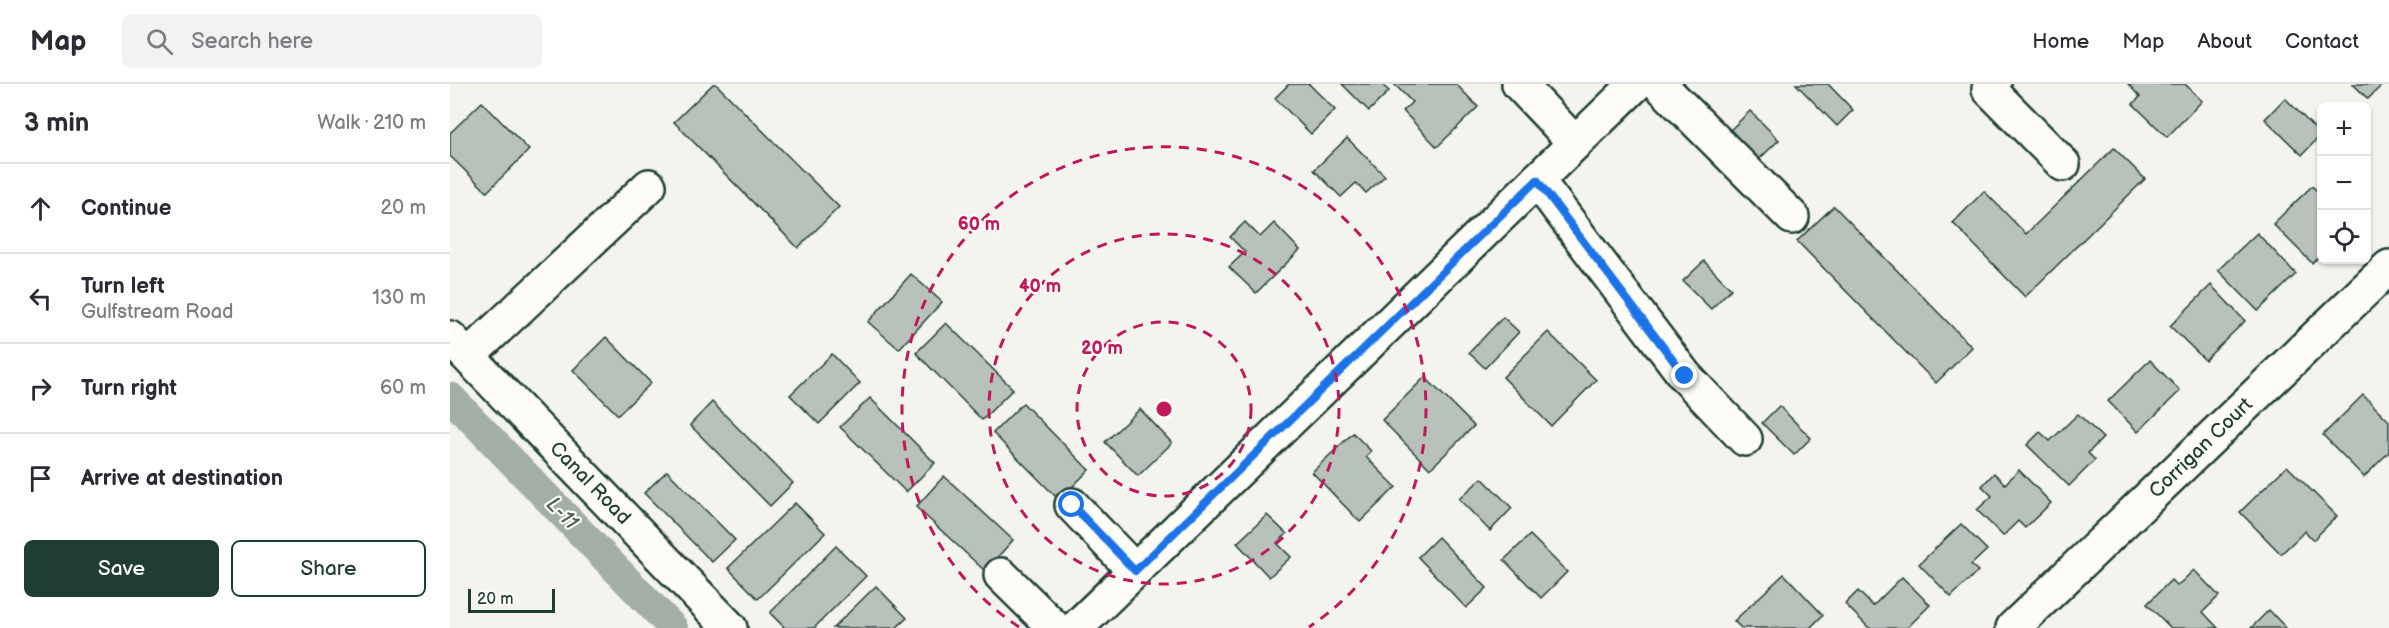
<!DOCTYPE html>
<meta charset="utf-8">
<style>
body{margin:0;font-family:"Balsamiq Sans",sans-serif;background:#f2f2f3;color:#2b2b33}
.controls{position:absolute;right:18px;top:18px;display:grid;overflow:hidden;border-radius:9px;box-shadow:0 2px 4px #0004}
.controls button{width:54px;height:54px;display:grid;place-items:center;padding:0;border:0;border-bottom:2px solid #e1e1e2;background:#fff;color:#2b2b33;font:30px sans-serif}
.scale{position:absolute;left:18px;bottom:15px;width:87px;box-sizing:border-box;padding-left:6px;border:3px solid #1f3d34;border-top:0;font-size:16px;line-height:21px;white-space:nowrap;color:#1f3d34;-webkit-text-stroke:4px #fdfcf7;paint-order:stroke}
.stop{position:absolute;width:18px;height:18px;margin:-14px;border:4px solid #1a73e8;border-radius:50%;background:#fff}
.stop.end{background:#1a73e8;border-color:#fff;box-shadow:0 2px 6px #0008}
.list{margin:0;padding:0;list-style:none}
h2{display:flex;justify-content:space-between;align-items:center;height:78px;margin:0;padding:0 24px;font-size:26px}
h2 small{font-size:20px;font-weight:400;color:#7c7c81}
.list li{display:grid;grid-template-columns:39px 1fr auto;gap:18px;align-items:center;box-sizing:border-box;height:90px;padding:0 24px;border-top:2px solid #e1e1e2}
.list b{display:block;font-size:22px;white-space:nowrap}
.list p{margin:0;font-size:20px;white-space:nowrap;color:#7c7c81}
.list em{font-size:20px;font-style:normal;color:#7c7c81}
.actions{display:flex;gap:12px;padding:18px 24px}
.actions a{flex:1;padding:14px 0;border:2px solid #1f3d34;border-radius:9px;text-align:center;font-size:21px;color:#1f3d34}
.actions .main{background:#1f3d34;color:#fff}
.icon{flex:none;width:33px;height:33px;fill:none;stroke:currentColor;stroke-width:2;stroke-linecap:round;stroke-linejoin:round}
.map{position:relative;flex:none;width:1939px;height:544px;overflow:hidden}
header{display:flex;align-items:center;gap:36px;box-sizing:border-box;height:84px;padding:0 30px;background:#fff;border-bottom:2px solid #e1e1e2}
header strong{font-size:28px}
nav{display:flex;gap:33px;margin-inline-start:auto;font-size:21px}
.search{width:420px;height:54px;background:#f2f2f3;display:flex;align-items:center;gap:15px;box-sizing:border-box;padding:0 21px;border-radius:9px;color:#7c7c81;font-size:22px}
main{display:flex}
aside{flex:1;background:#fff}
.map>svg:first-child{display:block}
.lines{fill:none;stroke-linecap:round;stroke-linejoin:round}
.canal{stroke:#a3aea7;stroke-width:30}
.building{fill:#b9c1bb;stroke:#1f3d34;stroke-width:1.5}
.minor-casing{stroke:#1f3d34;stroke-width:38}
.minor{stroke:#fdfcf7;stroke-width:33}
.route{stroke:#1a73e8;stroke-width:8}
.ring{fill:none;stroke:#c2185b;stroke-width:3;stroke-dasharray:10 8}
.labels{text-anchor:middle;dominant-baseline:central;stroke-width:4.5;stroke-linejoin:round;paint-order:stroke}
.street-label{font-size:20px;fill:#1f3d34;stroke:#fdfcf7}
.water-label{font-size:21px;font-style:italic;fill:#475f56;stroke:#fdfcf7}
.centre{fill:#c2185b;stroke:#fdfcf7;stroke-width:3}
.ring-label{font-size:18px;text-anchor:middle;font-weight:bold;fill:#c2185b;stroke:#fdfcf7;stroke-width:4.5;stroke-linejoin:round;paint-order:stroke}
</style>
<header>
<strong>Map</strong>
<div class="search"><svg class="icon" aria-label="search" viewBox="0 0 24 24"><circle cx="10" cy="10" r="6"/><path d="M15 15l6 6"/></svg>Search here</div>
<nav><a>Home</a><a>Map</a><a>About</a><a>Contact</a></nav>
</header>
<main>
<aside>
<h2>3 min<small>Walk · 210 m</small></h2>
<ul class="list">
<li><svg class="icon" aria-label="ahead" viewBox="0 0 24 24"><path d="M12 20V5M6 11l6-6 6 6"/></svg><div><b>Continue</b></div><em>20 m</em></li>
<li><svg class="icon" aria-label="left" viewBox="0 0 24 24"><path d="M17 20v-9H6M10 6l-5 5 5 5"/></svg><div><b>Turn left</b><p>Gulfstream Road</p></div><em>130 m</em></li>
<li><svg class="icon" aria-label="right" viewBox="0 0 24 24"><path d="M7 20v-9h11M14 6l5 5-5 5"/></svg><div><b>Turn right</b></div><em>60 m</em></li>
<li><svg class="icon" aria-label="arrive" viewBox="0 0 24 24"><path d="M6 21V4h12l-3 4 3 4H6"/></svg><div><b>Arrive at destination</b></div></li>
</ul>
<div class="actions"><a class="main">Save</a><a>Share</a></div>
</aside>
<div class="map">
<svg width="1939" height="544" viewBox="0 0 1939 544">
<rect width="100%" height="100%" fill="#f4f4ef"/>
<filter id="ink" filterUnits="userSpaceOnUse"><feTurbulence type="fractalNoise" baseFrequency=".0167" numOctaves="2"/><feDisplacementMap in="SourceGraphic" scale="12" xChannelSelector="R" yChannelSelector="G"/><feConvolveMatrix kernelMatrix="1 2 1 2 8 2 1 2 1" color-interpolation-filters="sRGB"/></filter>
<g filter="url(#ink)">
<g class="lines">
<polyline class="canal" points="0,313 223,544"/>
</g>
<g class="building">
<polygon points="263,0 266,0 389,123 348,164 224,38"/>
<polygon points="839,0 859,0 885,26 861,50 825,14"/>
<polygon points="892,0 931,0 939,7 919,27"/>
<polygon points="944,0 1006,0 1028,23 987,63 953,27 962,18"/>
<polygon points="1346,0 1378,0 1403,26 1387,42"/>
<polygon points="1678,0 1735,0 1752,17 1717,53 1683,20 1690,13"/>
<polygon points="1903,0 1933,0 1918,15"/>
<polygon points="1835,14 1871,51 1852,71 1815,35"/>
<polygon points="32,18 79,66 37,108 0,72 0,49"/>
<polygon points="1300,27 1329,56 1302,82 1274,52"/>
<polygon points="897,54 935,92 916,109 906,99 891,113 864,86"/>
<polygon points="1664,64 1695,95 1575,213 1503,139 1534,107 1576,150"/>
<polygon points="1862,102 1872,112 1872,170 1862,179 1823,140"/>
<polygon points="1384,122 1522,263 1486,299 1347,157"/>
<polygon points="795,138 810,153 824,139 850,166 806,209 779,183 795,168 780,153"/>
<polygon points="1807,149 1846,190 1808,227 1768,186"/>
<polygon points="1254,177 1281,205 1261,225 1233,197"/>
<polygon points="461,190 492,218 449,265 418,238"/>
<polygon points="1761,201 1795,237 1755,276 1720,242"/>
<polygon points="1053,233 1069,248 1035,284 1019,269"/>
<polygon points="496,239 563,305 532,336 466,269"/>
<polygon points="1098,248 1146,296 1101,342 1053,293"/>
<polygon points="156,253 201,299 168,331 123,286"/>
<polygon points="382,270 410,299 369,340 340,311"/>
<polygon points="1700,276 1730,307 1688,348 1658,317"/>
<polygon points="975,293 1024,342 980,385 932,336"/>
<polygon points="1913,311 1939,337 1939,368 1914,393 1873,351"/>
<polygon points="420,314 485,379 456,408 390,343"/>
<polygon points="262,318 343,399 320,422 240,341"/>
<polygon points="573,319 639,386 609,416 543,349"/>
<polygon points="1329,322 1361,354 1344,371 1312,339"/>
<polygon points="690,325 722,359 688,392 655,358"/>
<polygon points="1628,330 1653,354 1638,369 1645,376 1619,402 1577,361 1590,348 1600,357"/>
<polygon points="903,349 921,367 916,373 946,403 910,438 862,388"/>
<polygon points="1837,382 1887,432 1863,456 1855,447 1831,470 1790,428"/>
<polygon points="1569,386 1601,419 1575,444 1568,437 1553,452 1527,426 1542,412 1532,402 1544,389 1555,400"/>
<polygon points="217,387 285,456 262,478 194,409"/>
<polygon points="494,392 563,456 535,487 466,423"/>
<polygon points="1032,394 1062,424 1040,447 1009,415"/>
<polygon points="345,419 375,449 308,515 278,484"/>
<polygon points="817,431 837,450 827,459 841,473 819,493 787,459"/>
<polygon points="1511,440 1537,466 1521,481 1528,487 1501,513 1469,480"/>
<polygon points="1080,451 1117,488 1091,514 1054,476"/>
<polygon points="988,453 1037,504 1016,524 968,473"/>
<polygon points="386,462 416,492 364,544 335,544 320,529"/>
<polygon points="1744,486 1769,512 1753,528 1768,544 1721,544 1697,520 1721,496 1727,502"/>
<polygon points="1334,490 1373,531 1360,544 1291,544 1284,537"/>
<polygon points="1452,493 1480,521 1457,544 1419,544 1395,520 1408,507 1423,522"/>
<polygon points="426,502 457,534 446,544 383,544"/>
<polygon points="1819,526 1836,544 1801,544"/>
</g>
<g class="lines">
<defs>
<g id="minor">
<polyline points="1069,0 1125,59"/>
<polyline points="1209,0 1342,133"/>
<polyline points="1544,0 1539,5 1613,80"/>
<polyline points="1087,96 1235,292 1295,355"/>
<polyline points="0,254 280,544"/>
<polyline points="18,272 199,102"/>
<polyline points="622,421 685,487"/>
<polyline points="551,491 605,544"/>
<polyline points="626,544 1186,0"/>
<polyline points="1563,544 1939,183"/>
</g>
</defs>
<use href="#minor" class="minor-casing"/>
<use href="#minor" class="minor"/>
</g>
</g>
<g class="lines" filter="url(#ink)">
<polyline class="route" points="622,421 685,487 1087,96 1235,292"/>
</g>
<g class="ring">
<circle cx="714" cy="325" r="87"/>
<circle cx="714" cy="325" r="175"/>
<path d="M569 543A262 262 0 1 1 859 543"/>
</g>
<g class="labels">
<g class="street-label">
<text transform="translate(1751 364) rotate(-44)">Corrigan Court</text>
<text transform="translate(140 399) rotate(46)">Canal Road</text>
</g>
<g class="water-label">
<text transform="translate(112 429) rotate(46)">L-11</text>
</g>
</g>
<circle cx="714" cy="325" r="9" class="centre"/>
<g class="ring-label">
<text x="529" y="146">60 m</text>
<text x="590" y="208">40 m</text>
<text x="652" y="270">20 m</text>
</g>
</svg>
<div class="controls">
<button>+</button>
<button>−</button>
<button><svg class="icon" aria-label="locate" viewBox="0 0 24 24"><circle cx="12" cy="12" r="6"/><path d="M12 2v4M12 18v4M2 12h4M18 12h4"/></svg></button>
</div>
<div class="scale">20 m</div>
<div class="stop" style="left:622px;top:421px"></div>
<div class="stop end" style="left:1235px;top:292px"></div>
</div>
</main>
